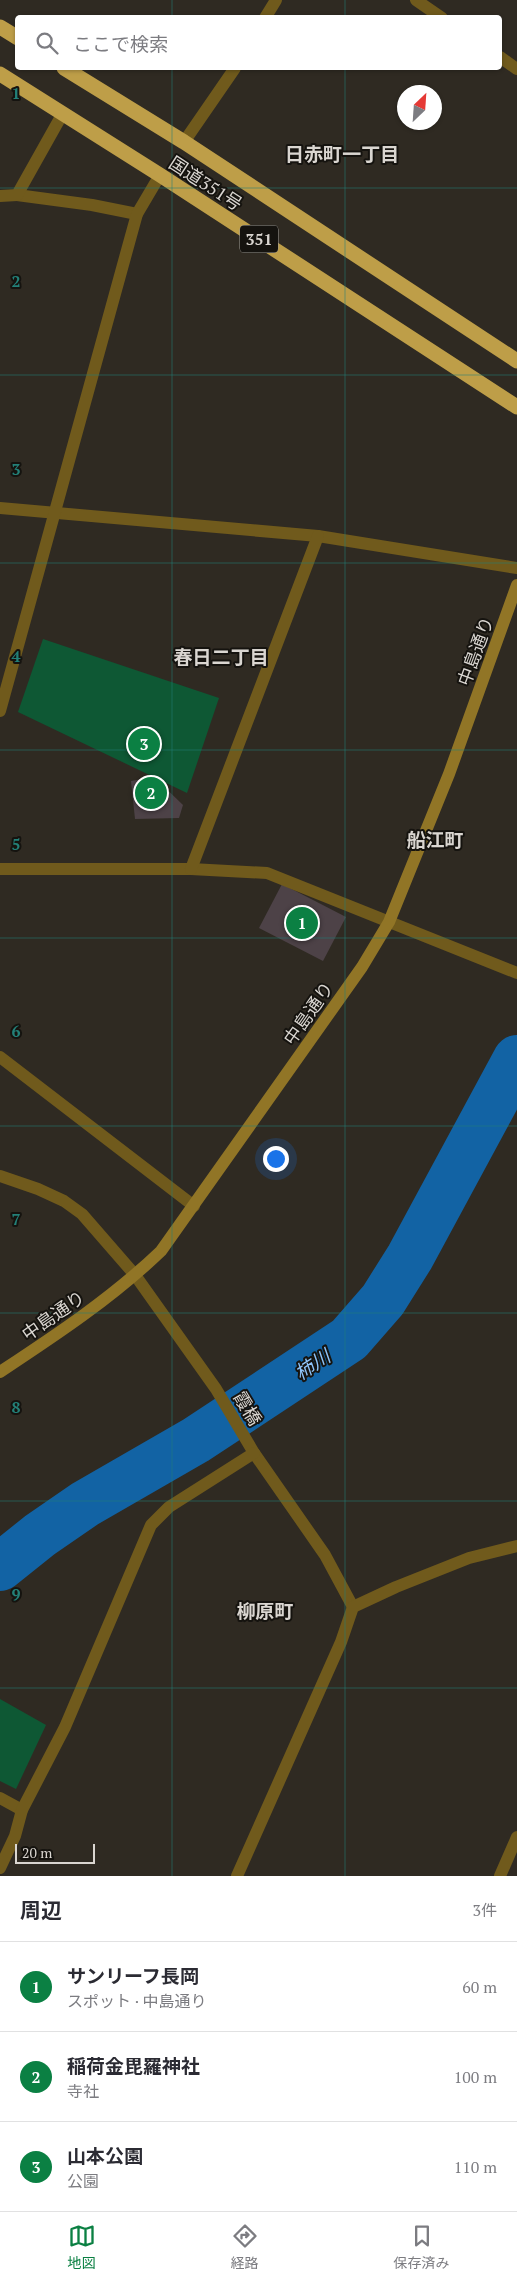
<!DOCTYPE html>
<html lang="ja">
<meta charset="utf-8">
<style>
body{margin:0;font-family:"PT Serif","Noto Sans JP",serif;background:#f2f2f3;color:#2b2b33}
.compass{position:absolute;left:397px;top:85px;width:45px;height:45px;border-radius:50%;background:#fff;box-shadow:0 1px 4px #0004;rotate:25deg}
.scale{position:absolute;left:15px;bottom:12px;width:80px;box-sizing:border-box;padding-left:5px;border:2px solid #dad6d1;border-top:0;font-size:14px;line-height:18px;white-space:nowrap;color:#dad6d1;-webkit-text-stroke:4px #15130f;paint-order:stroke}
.you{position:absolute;left:275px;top:1158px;width:18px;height:18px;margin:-12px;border:4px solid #fff;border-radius:50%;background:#1a73e8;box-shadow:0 0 0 8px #1a73e833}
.badge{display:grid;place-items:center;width:32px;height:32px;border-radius:50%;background:#0b8043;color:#fff;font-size:16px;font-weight:700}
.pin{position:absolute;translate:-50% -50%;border:2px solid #fff;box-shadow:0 1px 5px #0006}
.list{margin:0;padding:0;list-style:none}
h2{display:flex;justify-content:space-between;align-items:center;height:65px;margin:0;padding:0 20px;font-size:21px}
h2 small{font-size:16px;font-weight:400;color:#7c7c81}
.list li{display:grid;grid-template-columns:32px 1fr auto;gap:15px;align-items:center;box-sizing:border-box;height:90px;padding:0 20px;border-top:1px solid #e1e1e2}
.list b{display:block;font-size:19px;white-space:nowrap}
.list p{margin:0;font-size:16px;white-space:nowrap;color:#7c7c81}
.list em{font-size:16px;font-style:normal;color:#7c7c81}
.icon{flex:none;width:28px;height:28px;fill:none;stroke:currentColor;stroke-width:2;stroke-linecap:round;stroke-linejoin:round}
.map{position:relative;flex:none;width:517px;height:1876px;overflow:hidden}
.search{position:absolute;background:#fff;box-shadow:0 1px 4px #0004;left:15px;right:15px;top:15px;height:55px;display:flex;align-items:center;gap:12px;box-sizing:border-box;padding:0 18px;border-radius:5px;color:#7c7c81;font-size:19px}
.sheet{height:335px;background:#fff}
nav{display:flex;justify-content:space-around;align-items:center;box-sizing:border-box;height:70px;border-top:1px solid #e1e1e2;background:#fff;font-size:14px;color:#7c7c81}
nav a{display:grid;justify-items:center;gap:2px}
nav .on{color:#0b8043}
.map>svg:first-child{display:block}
.green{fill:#0e5834}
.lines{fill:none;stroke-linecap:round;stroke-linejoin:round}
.river{stroke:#1263a4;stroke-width:48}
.building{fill:#4d4247}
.street{stroke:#705a1c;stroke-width:12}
.secondary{stroke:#917526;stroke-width:12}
.highway{stroke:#be9e48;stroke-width:15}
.grid{fill:none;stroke:#238078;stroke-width:1;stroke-opacity:0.55}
.labels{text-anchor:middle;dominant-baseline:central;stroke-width:4;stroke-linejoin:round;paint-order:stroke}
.shield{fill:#15130f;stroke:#9f9c97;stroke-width:1}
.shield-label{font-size:16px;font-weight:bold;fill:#dad6d1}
.street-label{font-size:18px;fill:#dad6d1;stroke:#15130f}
.neighbourhood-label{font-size:19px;font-weight:bold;fill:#dad6d1;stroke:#15130f}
.water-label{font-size:19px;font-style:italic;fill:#8fc4f9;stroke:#15130f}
.grid-label{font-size:16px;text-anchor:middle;font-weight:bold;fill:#238078;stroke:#15130f;stroke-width:4;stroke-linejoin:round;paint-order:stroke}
</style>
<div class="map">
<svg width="517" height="1876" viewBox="0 0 517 1876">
<rect width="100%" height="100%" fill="#2f2a22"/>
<g class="green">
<polygon points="43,639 219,698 187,793 18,712"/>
<polygon points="0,1699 46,1725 16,1789 0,1781"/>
</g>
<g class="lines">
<polyline class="river" points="0,1567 40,1535 85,1504 196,1440 349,1339 383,1300 410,1257 517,1059"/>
</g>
<g class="building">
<polygon points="154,777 183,805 179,818 135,819 131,781"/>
<polygon points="282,884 346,917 323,961 259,928"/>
</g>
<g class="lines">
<g class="street">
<polyline points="416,0 442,18"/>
<polyline points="265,18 276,0"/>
<polyline points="500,57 517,69"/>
<polyline points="184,142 235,68"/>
<polyline points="17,195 92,205 137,214"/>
<polyline points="0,196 17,195 63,113"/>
<polyline points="0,508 318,536 517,568"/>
<polyline points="0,711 137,214 160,175"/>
<polyline points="0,869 191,869 267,873 517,973"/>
<polyline points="191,869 318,536"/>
<polyline points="0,1057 194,1206"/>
<polyline points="0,1176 38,1189 64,1201 82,1214 135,1275 216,1389 254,1453 325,1555 353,1607"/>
<polyline points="0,1798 22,1810"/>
<polyline points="0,1868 15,1836 22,1810 65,1727 151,1525 169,1507 254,1453"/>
<polyline points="237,1876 341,1642 353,1607 396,1587 469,1558 517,1546"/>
<polyline points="500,1876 517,1837"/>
</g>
<path class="secondary" d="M0 1372C56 1335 112 1298 161 1251L362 967 389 922 449 774 517 585"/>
<g class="highway">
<polyline points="0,27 18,38"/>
<polyline points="64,68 184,142 517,361"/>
<polyline points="0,74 160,175 517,407"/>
</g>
</g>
<path class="grid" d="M172 0V18M345 0V18M172 68V1876M345 68V1876M0 188H517M0 375H517M0 563H517M0 750H517M0 938H517M0 1126H517M0 1313H517M0 1501H517M0 1688H517"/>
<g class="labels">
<rect class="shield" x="240" y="225.5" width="38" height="27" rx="4"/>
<g class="shield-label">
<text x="259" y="239">351</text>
</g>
<g class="street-label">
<text transform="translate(206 183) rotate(33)">国道351号</text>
<text transform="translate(475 651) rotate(-70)">中島通り</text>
<text transform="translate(308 1013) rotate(-55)">中島通り</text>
<text transform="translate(53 1315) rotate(-35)">中島通り</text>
<text transform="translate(248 1408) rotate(59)">霞橋</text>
</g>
<g class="neighbourhood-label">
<text x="342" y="153">日赤町一丁目</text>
<text x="221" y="656">春日二丁目</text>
<text x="435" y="839">船江町</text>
<text x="265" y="1610">柳原町</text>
</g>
<g class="water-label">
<text transform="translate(312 1364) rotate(-33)">柿川</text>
</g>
</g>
<g class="grid-label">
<text x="16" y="99">1</text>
<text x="16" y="287">2</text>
<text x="16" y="475">3</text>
<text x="16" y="662">4</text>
<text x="16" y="850">5</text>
<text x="16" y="1037">6</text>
<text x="16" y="1225">7</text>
<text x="16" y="1413">8</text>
<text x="16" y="1600">9</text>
</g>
</svg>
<svg class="compass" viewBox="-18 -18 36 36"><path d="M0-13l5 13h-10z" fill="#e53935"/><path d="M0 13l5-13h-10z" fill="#7c7c81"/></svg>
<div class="scale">20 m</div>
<div class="you"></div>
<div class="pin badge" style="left:302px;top:923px">1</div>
<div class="pin badge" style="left:151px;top:793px">2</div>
<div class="pin badge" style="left:144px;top:744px">3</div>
<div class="search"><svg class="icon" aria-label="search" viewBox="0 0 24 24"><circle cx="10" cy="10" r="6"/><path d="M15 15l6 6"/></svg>ここで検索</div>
</div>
<section class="sheet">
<h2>周辺<small>3件</small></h2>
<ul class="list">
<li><span class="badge">1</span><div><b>サンリーフ長岡</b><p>スポット · 中島通り</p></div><em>60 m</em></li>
<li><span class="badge">2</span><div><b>稲荷金毘羅神社</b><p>寺社</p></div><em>100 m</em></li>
<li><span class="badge">3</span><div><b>山本公園</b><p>公園</p></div><em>110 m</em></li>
</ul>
</section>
<nav>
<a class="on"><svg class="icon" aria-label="map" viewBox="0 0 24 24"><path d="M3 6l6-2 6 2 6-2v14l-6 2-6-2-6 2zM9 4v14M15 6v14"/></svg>地図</a>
<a><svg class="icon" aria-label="directions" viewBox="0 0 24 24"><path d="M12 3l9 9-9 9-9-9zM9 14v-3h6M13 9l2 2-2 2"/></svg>経路</a>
<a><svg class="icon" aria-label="saved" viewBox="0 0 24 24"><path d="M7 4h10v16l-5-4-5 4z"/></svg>保存済み</a>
</nav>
